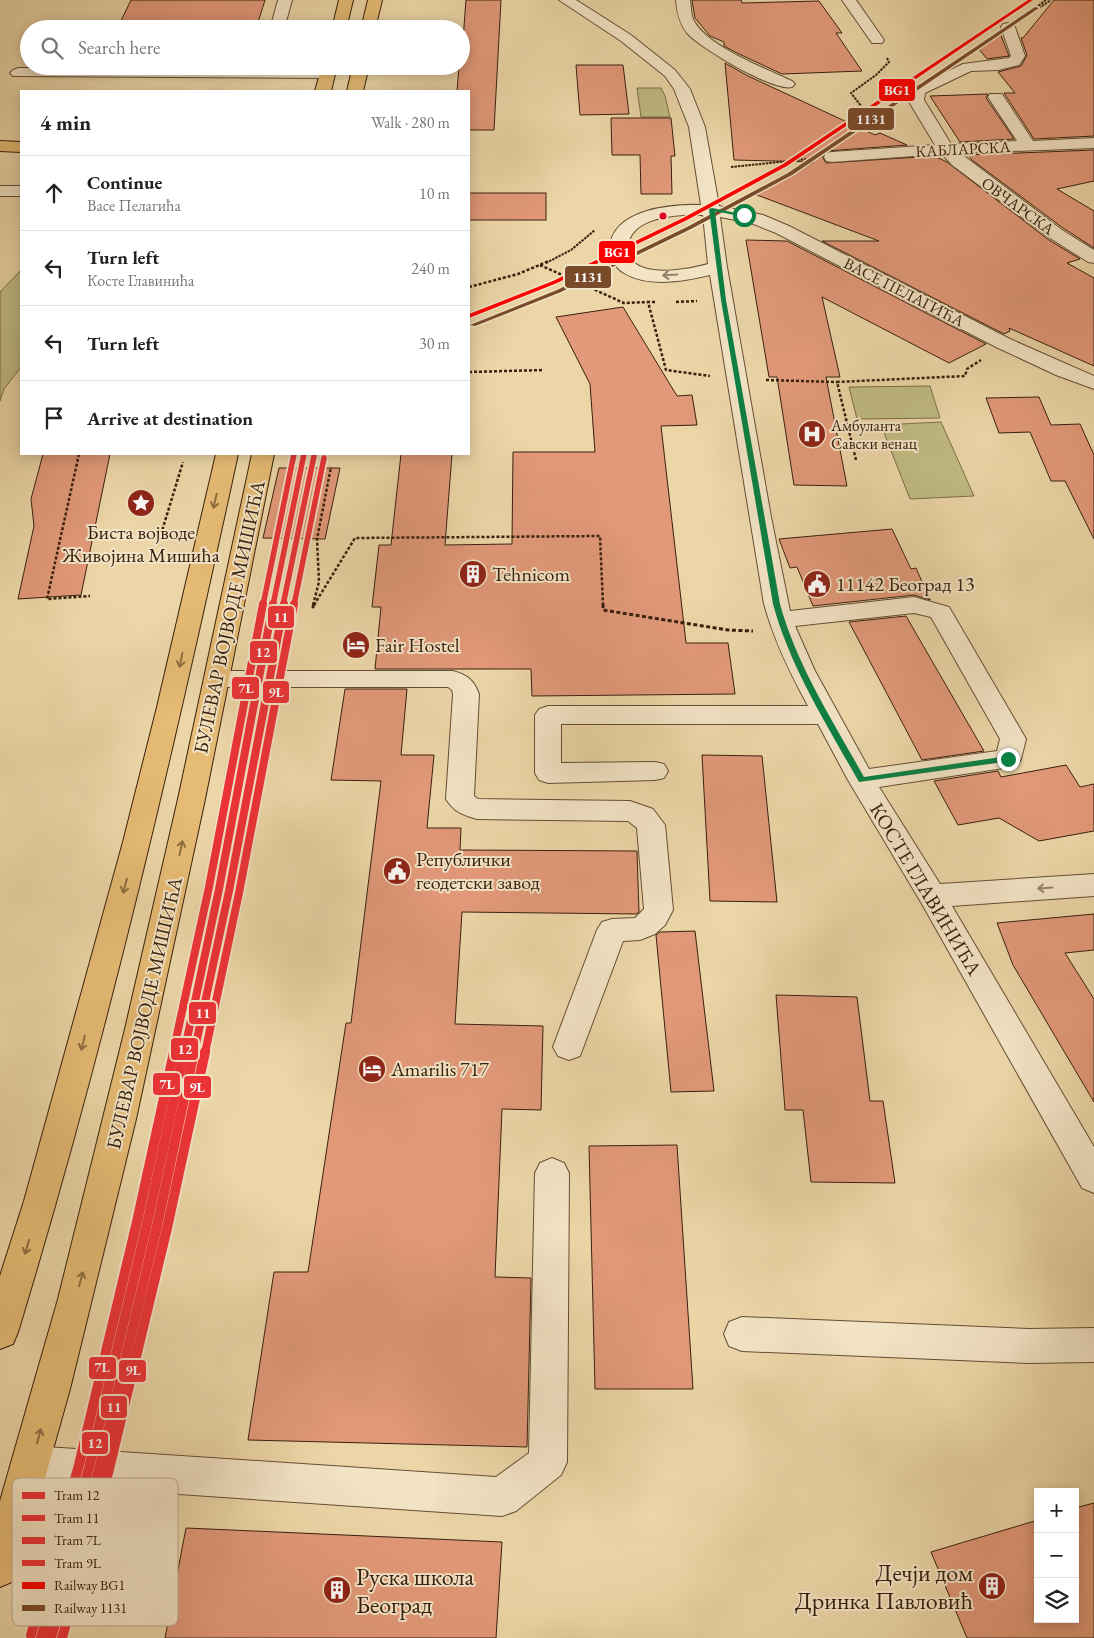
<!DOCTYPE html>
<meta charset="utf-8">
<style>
body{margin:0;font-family:"EB Garamond",serif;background:#f6f6f6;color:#222}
.controls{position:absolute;right:15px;bottom:15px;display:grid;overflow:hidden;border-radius:0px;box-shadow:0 2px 12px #0003}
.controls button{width:45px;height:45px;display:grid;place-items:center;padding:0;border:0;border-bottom:1px solid #e0e0e0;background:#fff;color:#222;font:25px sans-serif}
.stop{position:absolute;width:15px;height:15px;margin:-11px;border:4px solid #0b8043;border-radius:50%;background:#fff}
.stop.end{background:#0b8043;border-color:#fff;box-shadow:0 1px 5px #0008}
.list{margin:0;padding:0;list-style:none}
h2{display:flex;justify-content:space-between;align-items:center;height:65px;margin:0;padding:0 20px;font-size:21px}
h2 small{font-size:16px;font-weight:400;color:#767676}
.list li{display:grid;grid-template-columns:32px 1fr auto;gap:15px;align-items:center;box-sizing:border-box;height:75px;padding:0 20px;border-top:1px solid #e0e0e0}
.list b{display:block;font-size:19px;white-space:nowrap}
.list p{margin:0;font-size:16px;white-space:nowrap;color:#767676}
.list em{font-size:16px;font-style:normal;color:#767676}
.icon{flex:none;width:28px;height:28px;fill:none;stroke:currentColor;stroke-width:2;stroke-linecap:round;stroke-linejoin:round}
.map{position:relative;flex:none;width:1094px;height:1638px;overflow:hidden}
.search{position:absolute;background:#fff;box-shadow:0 2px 12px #0003;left:20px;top:20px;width:450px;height:55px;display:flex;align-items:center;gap:12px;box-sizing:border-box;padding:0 18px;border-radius:28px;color:#767676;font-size:19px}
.panel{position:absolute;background:#fff;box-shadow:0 2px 12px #0003;left:20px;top:90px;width:450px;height:365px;border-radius:0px}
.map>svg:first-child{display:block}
.green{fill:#c0bb82;stroke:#7c6e48}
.building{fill:#e29979;stroke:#38200e}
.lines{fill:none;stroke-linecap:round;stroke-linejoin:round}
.minor-casing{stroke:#654e34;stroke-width:2}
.major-casing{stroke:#38200e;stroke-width:2}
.path-far2{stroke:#38200e;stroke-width:2;stroke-dasharray:2.5 1;stroke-linecap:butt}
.path-far1{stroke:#38200e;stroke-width:2.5;stroke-dasharray:3 2;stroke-linecap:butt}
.path{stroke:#38200e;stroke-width:3;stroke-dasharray:4 2.5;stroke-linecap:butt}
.minor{fill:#f3e4c6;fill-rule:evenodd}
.major{fill:#e6bb74;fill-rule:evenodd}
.rail-1-casing{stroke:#f3e4c6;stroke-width:3}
.rail-2-casing{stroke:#f3e4c6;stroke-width:3}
.rail-1{fill:#f00;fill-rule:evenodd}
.rail-2{fill:#7a4b2a;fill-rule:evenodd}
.tram-1-far2-casing{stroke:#f3e4c6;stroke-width:9}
.tram-1-far1-casing{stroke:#f3e4c6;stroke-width:11}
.tram-1-casing{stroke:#f3e4c6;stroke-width:14}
.tram-2-far2-casing{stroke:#f3e4c6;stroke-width:9}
.tram-2-far1-casing{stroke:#f3e4c6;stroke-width:11}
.tram-2-casing{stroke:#f3e4c6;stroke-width:14}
.tram-3-far2-casing{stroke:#f3e4c6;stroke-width:9}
.tram-3-far1-casing{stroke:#f3e4c6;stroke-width:11}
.tram-3-casing{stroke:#f3e4c6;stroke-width:14}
.tram-4-far2-casing{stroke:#f3e4c6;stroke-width:9}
.tram-4-far1-casing{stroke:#f3e4c6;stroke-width:11}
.tram-4-casing{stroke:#f3e4c6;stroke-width:14}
.tram-1-far2{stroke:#ed3237;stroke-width:5.5}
.tram-1-far1{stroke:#ed3237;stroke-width:8}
.tram-1{stroke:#ed3237;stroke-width:10}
.tram-2-far2{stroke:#ed3237;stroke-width:5.5}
.tram-2-far1{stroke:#ed3237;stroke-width:8}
.tram-2{stroke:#ed3237;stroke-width:10}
.tram-3-far2{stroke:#ed3237;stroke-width:5.5}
.tram-3-far1{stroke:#ed3237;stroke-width:8}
.tram-3{stroke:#ed3237;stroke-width:10}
.tram-4-far2{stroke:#ed3237;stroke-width:5.5}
.tram-4-far1{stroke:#ed3237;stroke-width:8}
.tram-4{stroke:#ed3237;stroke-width:10}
.oneway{stroke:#96826a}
.oneway2{stroke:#8f6e41}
.route{fill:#0b8043}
.bus-dot{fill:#e4002b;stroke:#f3e4c6;stroke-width:2}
.labels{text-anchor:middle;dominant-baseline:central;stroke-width:4;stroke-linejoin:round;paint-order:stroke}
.far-street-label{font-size:16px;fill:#38200e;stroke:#f3e4c6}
.far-poi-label{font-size:16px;fill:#38200e;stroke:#f3e4c6;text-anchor:start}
.poi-label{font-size:20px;fill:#38200e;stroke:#f3e4c6;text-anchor:start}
.street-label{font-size:20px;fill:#38200e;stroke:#f3e4c6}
.near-poi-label{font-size:24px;fill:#38200e;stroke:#f3e4c6;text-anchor:end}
.key{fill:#f3e4c6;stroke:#bba98f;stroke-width:1}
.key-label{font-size:14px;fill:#38200e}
.line-badge{stroke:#f3e4c6;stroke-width:2}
.badge-label{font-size:14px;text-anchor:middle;font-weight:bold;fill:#fff}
</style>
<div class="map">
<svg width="1094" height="1638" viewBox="0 0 1094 1638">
<rect width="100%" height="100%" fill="#ecd6a7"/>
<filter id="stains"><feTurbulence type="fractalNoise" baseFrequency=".004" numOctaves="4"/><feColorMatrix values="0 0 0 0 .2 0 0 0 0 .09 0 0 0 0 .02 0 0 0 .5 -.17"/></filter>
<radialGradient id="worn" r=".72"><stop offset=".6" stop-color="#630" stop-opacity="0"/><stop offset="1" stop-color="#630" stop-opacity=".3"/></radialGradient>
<g class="green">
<polygon points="637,88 661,88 665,96 670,117 641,117"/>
<polygon points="21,270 21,367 4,389 0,401 0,292"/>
<polygon points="930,386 940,418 857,419 849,387"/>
<polygon points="941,422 974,496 910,499 881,425"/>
</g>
<g class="building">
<polygon points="131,0 265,0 256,29 117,29"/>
<polygon points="466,0 501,0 494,130 469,130 469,91 457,91 459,66 461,66"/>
<polygon points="692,0 741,0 742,3 819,1 842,33 836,33 862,71 782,74 739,54 724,46 724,42 710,36 695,18"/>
<polygon points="1054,0 1094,0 1094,136 1034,139 1004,93 1015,93 998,72 1021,66 1027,55 1021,38 1023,38"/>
<polygon points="1000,33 1009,56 987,59 979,49"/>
<polygon points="725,63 748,76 875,135 880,133 907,145 826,151 822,156 826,163 934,156 947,162 1049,240 1080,259 1067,263 1094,278 1094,366 1009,328 1010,331 1004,334 822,241 879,241 757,195 814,162 734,160"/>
<polygon points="576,65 623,65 629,114 580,115"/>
<polygon points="988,94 986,98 1014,139 960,142 930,96"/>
<polygon points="611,118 671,118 675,156 671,156 672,194 641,194 640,155 612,155"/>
<polygon points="1094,150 1094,181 1057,189 1094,211 1094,248 1063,228 972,160 968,155"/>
<rect x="469" y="193" width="77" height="27"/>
<polygon points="746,240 787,241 986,344 949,363 822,297 840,377 826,377 847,486 794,485 777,377 769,377"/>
<polygon points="623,307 677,396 692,395 697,425 661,426 686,643 728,643 735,694 532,696 531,669 375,669 381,607 372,607 379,545 391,545 401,454 452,454 445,545 512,544 513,452 595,452 590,384 556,317"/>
<polygon points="1039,397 1051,425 1080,424 1094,455 1094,539 1065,481 1051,481 1030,432 999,433 986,398"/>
<polygon points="43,454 110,454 81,595 18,599 34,526 31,499"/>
<polygon points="279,468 340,468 325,539 263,538"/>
<polygon points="892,529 911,569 916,568 930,600 914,595 813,606 797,567 790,568 779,539"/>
<polygon points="906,616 984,751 922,760 849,622"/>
<polygon points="345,689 407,689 401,755 434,755 427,828 461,828 460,850 637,851 639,912 636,914 462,912 455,1024 543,1026 541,1110 502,1109 495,1277 531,1278 527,1447 248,1440 274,1272 308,1272 346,1023 351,1023 381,781 331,780"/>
<polygon points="702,755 762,756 777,902 710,901"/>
<polygon points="1066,765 1080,787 1094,784 1094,831 1039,841 999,818 958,825 934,781 998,771 1001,777"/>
<polygon points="1094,914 1094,950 1065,953 1094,999 1094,1102 1013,965 997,923"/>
<polygon points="695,931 714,1091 671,1092 656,935 660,932"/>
<polygon points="776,995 857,997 870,1101 883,1101 895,1183 811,1182 803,1110 785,1110"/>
<polygon points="677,1145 693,1389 595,1389 589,1146"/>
<polygon points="1094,1503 1094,1638 967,1638 931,1552 1038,1520 1038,1619 1075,1619 1075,1508"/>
<polygon points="186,1528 502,1542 496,1638 165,1638"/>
</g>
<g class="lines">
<defs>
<g id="minor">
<polygon points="278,0 292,0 284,29 270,29"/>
<path d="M559 0H576L631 35 675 70 690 89 705 127 719 206 763 215 789 226 1010 339 1094 376V389L1056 375 996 347 776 233 751 223 720 217 727 267 771 517 790 611 914 597 949 607 1026 739 1021 759 1017 766 879 787 940 884 1094 874V896L952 906 1094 1147V1193L1082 1188 922 904 848 780 818 724H561V763L655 762 664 764 668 771 664 778 655 780 548 783 539 780 535 773V715L539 709 548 706H808C790 673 774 640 764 604L710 275C684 281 649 288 624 273 616 268 609 258 610 248 612 209 672 204 701 205L689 127 674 89 665 76 621 41ZM703 215 708 264C690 269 653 276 636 264 630 260 627 255 628 248 629 216 679 214 703 215ZM914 613 931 617 1000 739 997 751 869 769 815 671 795 626Z"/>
<path d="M676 0H690C691 6 691 14 693 19 705 46 767 69 792 81L795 84 792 87C774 92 700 48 687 33 679 23 677 12 676 0Z"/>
<polygon points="842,0 856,0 884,40 882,43 872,43"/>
<polygon points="1008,23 1013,24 1015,27 1025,56 1019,65 998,70 971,71 925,93 924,100 951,144 1017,141 988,97 990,94 1002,94 1033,141 1094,138 1094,148 960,153 1062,230 1094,250 1094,263 1088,262 1050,238 952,165 942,154 832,162 826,161 824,157 826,153 832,152 935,145 908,100 908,95 915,87 963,64 1009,58 1011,56 1001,27 1003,24"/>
<polygon points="18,68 328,68 333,70 336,73 333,76 328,78 13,76 10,73 13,70"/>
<rect x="0" y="186" width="21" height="10"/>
<path d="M217 671H453C467 675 474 680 479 694L474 796 478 799 630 801 653 809 665 825 673 910 665 925 655 934 640 940 623 941 580 1056 569 1060 558 1056 553 1047 597 930 602 922 612 919 635 918 644 909 637 828 628 821 477 819C463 815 454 812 446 799L453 694 452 690 448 687H217L208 685 204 679 208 673Z"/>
<polygon points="552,1158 564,1163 569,1173 567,1462 561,1475 516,1511 502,1516 31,1484 18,1478 12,1465 18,1452 31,1446 496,1477 529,1453 535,1173 540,1163"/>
<polygon points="742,1317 1029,1329 1094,1328 1094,1362 1029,1363 742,1351 729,1346 724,1334 729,1322"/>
</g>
<g id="major">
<polygon points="339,0 353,0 346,29 332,29"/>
<polygon points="368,0 382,0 375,29 361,29"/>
<polygon points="322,66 337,66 331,91 315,91"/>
<polygon points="353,66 369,66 363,91 347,91"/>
<polygon points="0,141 21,142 21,152 0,151"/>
<path d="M216 454H238C174 749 106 1043 18 1332L13 1344 0 1349V1276L24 1201 123 842 157 707Z"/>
<polygon points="252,454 274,454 205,799 136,1119 70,1389 20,1567 14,1581 0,1587 0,1501 58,1299 125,1029 178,799"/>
</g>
</defs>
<use href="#minor" class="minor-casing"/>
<use href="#major" class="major-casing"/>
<g class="path-far2">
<polyline points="1033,12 1051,0"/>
<polyline points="1027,14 1046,0"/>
<polyline points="887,58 889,62 876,75 851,93 872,120 888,129"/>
<polyline points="731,167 809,159"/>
<polyline points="546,263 571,250 595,230"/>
</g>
<g class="path-far1">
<polyline points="540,265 624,303 648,302"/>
<polyline points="469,287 518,274 549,261"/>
<polyline points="655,302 648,302 666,370 710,376"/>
<polyline points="676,302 697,301"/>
<polyline points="469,372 544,370"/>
<polyline points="766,380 837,382"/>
<polyline points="79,454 47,599 90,596"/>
<polyline points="856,460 837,382 965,376 967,369 981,360"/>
<polyline points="158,544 183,462"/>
<polyline points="313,605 319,582 317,539 331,467"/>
<polyline points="314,605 355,538 600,536 603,605"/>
</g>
<g class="path">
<polyline points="314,604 313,607 315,604"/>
<polyline points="603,604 603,610 728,630 753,631"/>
</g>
<use href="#minor" class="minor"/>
<use href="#major" class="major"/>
<defs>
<polygon id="rail-1" points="1028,0 1033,0 787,166 687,220 557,283 469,318 469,314 553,281 683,218 783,164"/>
<polygon id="rail-2" points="1035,7 1039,8 792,175 691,229 561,292 475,326 470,325 557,290 687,227 788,173"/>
</defs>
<use href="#rail-1" class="rail-1-casing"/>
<use href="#rail-2" class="rail-2-casing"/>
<use href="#rail-1" class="rail-1"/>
<use href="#rail-2" class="rail-2"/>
<defs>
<polyline id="tram-1-far2" points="273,605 304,454"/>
<polyline id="tram-1-far1" points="184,1053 219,889 273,604"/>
<polyline id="tram-1" points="41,1638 89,1468 147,1224 184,1052"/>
<polyline id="tram-2-far2" points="283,605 314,456"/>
<polyline id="tram-2-far1" points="194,1053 229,891 284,604"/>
<polyline id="tram-2" points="51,1638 99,1470 157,1226 194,1052"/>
<polyline id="tram-3-far2" points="263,605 294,454"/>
<polyline id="tram-3-far1" points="173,1053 209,887 263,604"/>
<polyline id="tram-3" points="31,1635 79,1465 137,1222 174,1052"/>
<polyline id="tram-4-far2" points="294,605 324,458"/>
<polyline id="tram-4-far1" points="205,1053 239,893 294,604"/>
<polyline id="tram-4" points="62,1638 108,1473 167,1228 205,1052"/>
</defs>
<use href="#tram-1-far2" class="tram-1-far2-casing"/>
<use href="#tram-1-far1" class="tram-1-far1-casing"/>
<use href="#tram-1" class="tram-1-casing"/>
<use href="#tram-2-far2" class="tram-2-far2-casing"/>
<use href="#tram-2-far1" class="tram-2-far1-casing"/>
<use href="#tram-2" class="tram-2-casing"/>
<use href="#tram-3-far2" class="tram-3-far2-casing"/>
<use href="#tram-3-far1" class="tram-3-far1-casing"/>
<use href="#tram-3" class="tram-3-casing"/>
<use href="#tram-4-far2" class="tram-4-far2-casing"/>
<use href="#tram-4-far1" class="tram-4-far1-casing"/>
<use href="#tram-4" class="tram-4-casing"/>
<use href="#tram-1-far2" class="tram-1-far2"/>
<use href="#tram-1-far1" class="tram-1-far1"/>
<use href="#tram-1" class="tram-1"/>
<use href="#tram-2-far2" class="tram-2-far2"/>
<use href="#tram-2-far1" class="tram-2-far1"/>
<use href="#tram-2" class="tram-2"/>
<use href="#tram-3-far2" class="tram-3-far2"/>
<use href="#tram-3-far1" class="tram-3-far1"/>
<use href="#tram-3" class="tram-3"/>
<use href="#tram-4-far2" class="tram-4-far2"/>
<use href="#tram-4-far1" class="tram-4-far1"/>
<use href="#tram-4" class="tram-4"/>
</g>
<defs><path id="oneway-shaft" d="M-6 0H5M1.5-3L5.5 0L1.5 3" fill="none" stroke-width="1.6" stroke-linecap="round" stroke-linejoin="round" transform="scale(1.25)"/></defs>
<g class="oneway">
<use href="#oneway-shaft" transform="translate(670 275) rotate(177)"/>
<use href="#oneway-shaft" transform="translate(1045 888) rotate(176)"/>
</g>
<g class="oneway2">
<use href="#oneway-shaft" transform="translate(215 501) rotate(103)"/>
<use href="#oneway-shaft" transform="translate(181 660) rotate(102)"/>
<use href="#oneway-shaft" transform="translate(181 848) rotate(-78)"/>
<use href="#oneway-shaft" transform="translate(125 886) rotate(105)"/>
<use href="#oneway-shaft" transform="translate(83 1043) rotate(105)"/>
<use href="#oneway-shaft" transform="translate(27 1247) rotate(107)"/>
<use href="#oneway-shaft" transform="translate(81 1279) rotate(-75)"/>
<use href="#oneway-shaft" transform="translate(39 1436) rotate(-75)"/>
</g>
<path class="route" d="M712 208 746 215 744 217 715 211 726 300 780 604C797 666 833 721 864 777L1008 756 1012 759 1011 761 859 782C827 725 790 667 773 604L721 300 709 209Z"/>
<defs>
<symbol id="hospital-disc" viewBox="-11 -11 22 22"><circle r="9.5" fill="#8f2418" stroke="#f3e4c6"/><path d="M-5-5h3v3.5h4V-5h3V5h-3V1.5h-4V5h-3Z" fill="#fff"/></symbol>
<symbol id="sight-disc" viewBox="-11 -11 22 22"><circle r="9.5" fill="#8f2418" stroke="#f3e4c6"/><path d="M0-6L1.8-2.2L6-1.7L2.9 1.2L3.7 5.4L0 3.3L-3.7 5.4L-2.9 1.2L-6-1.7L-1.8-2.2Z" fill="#fff"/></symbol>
<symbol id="building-disc" viewBox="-11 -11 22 22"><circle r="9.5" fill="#8f2418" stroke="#f3e4c6"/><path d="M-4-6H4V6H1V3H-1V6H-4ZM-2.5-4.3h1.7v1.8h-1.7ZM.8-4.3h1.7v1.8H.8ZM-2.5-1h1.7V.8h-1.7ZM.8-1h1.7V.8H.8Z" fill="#fff"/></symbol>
<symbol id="civic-disc" viewBox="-11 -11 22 22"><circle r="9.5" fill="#8f2418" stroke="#f3e4c6"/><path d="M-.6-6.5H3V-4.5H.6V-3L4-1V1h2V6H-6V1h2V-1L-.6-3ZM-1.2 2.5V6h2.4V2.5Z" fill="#fff"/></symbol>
<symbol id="hotel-disc" viewBox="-11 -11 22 22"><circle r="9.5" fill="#8f2418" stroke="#f3e4c6"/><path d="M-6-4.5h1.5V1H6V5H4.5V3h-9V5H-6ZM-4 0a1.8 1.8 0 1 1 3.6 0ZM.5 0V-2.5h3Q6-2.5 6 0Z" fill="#fff"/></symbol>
</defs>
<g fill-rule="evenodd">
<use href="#hospital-disc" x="796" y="418" width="32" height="32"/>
<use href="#sight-disc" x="125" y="487" width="32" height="32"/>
<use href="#building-disc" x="457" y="558" width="32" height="32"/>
<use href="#civic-disc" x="801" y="568" width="32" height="32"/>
<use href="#hotel-disc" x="340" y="629" width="32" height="32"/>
<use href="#civic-disc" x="381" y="855" width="32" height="32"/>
<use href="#hotel-disc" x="356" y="1053" width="32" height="32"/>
<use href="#building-disc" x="976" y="1570" width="32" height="32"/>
<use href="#building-disc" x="321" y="1574" width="32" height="32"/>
</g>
<circle class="bus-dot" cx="663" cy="216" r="4.5"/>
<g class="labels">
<g class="far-street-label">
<text transform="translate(963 149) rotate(-3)">КАБЛАРСКА</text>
<text transform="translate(1018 206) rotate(36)">ОВЧАРСКА</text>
<text transform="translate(904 292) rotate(27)">ВАСЕ ПЕЛАГИЋА</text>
</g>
<g class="far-poi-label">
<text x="831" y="425">Амбуланта<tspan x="831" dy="18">Савски венац</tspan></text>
</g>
<g class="poi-label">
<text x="141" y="532" text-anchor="middle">Биста војводе<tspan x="141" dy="23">Живојина Мишића</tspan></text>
<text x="492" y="574">Tehnicom</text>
<text x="836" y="584">11142 Београд 13</text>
<text x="375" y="645">Fair Hostel</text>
<text x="416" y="859">Републички<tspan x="416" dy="23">геодетски завод</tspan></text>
<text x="391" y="1069">Amarilis 717</text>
</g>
<g class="street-label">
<text transform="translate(229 617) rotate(-78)">БУЛЕВАР ВОЈВОДЕ МИШИЋА</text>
<text transform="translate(926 889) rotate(59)">КОСТЕ ГЛАВИНИЋА</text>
<text transform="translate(144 1013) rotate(-77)">БУЛЕВАР ВОЈВОДЕ МИШИЋА</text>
</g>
<g class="near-poi-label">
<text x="973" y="1572">Дечји дом<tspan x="973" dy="28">Дринка Павловић</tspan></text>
<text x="356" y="1576" text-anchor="start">Руска школа<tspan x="356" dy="28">Београд</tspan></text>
</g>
</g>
<rect x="12" y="1478" width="166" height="148" rx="8" class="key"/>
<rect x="22" y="1492" width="23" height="7" fill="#ed3237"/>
<rect x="22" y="1515" width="23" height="6" fill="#ed3237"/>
<rect x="22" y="1537" width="23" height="7" fill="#ed3237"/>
<rect x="22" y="1560" width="23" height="6" fill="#ed3237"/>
<rect x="22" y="1582" width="23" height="7" fill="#f00"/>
<rect x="22" y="1605" width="23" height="6" fill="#7a4b2a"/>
<g class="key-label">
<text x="54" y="1500">Tram 12</text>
<text x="54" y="1523">Tram 11</text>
<text x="54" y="1545">Tram 7L</text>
<text x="54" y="1568">Tram 9L</text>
<text x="54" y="1590">Railway BG1</text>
<text x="54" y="1613">Railway 1131</text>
</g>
<g class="line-badge">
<rect x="878" y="78" width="38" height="24" rx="5" fill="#f00"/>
<rect x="847" y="107" width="48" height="24" rx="5" fill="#7a4b2a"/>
<rect x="598" y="240" width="38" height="24" rx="5" fill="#f00"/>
<rect x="564" y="265" width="48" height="24" rx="5" fill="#7a4b2a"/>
<rect x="267" y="605" width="28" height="24" rx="5" fill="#ed3237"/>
<rect x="249" y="640" width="29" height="24" rx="5" fill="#ed3237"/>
<rect x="231" y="676" width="29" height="24" rx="5" fill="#ed3237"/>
<rect x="262" y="680" width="28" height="24" rx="5" fill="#ed3237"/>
<rect x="188" y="1001" width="29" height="24" rx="5" fill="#ed3237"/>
<rect x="170" y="1037" width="29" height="24" rx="5" fill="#ed3237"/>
<rect x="152" y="1072" width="29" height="24" rx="5" fill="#ed3237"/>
<rect x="183" y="1075" width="29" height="24" rx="5" fill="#ed3237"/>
<rect x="88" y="1356" width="29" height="24" rx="5" fill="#ed3237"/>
<rect x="118" y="1359" width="29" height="24" rx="5" fill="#ed3237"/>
<rect x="100" y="1395" width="28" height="24" rx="5" fill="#ed3237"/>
<rect x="81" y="1431" width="28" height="24" rx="5" fill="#ed3237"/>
</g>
<g class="badge-label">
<text x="897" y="95">BG1</text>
<text x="871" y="124">1131</text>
<text x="617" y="257">BG1</text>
<text x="588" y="282">1131</text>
<text x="281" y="622">11</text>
<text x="263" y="657">12</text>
<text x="246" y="693">7L</text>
<text x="276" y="697">9L</text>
<text x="203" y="1018">11</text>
<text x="185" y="1054">12</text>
<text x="167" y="1089">7L</text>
<text x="197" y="1092">9L</text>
<text x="102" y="1372">7L</text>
<text x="133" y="1375">9L</text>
<text x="114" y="1412">11</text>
<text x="95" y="1448">12</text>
</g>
<rect width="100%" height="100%" filter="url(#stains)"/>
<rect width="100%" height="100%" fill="url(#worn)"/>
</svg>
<div class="controls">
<button>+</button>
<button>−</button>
<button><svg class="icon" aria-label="layers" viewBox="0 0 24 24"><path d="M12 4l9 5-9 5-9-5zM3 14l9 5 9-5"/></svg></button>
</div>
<div class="stop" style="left:744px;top:215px"></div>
<div class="stop end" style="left:1008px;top:759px"></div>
<div class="search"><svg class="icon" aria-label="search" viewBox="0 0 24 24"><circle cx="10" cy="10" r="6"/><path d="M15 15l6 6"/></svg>Search here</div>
<section class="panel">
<h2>4 min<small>Walk · 280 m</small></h2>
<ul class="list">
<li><svg class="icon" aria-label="ahead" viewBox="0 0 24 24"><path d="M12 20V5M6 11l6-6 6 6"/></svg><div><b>Continue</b><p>Васе Пелагића</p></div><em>10 m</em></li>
<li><svg class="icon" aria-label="left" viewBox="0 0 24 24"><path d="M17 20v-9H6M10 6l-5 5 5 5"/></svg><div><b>Turn left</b><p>Косте Главинића</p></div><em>240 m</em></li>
<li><svg class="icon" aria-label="left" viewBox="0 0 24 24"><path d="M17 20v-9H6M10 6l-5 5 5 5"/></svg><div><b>Turn left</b></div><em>30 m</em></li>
<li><svg class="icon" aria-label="arrive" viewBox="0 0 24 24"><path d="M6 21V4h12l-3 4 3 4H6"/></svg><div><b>Arrive at destination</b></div></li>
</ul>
</section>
</div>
